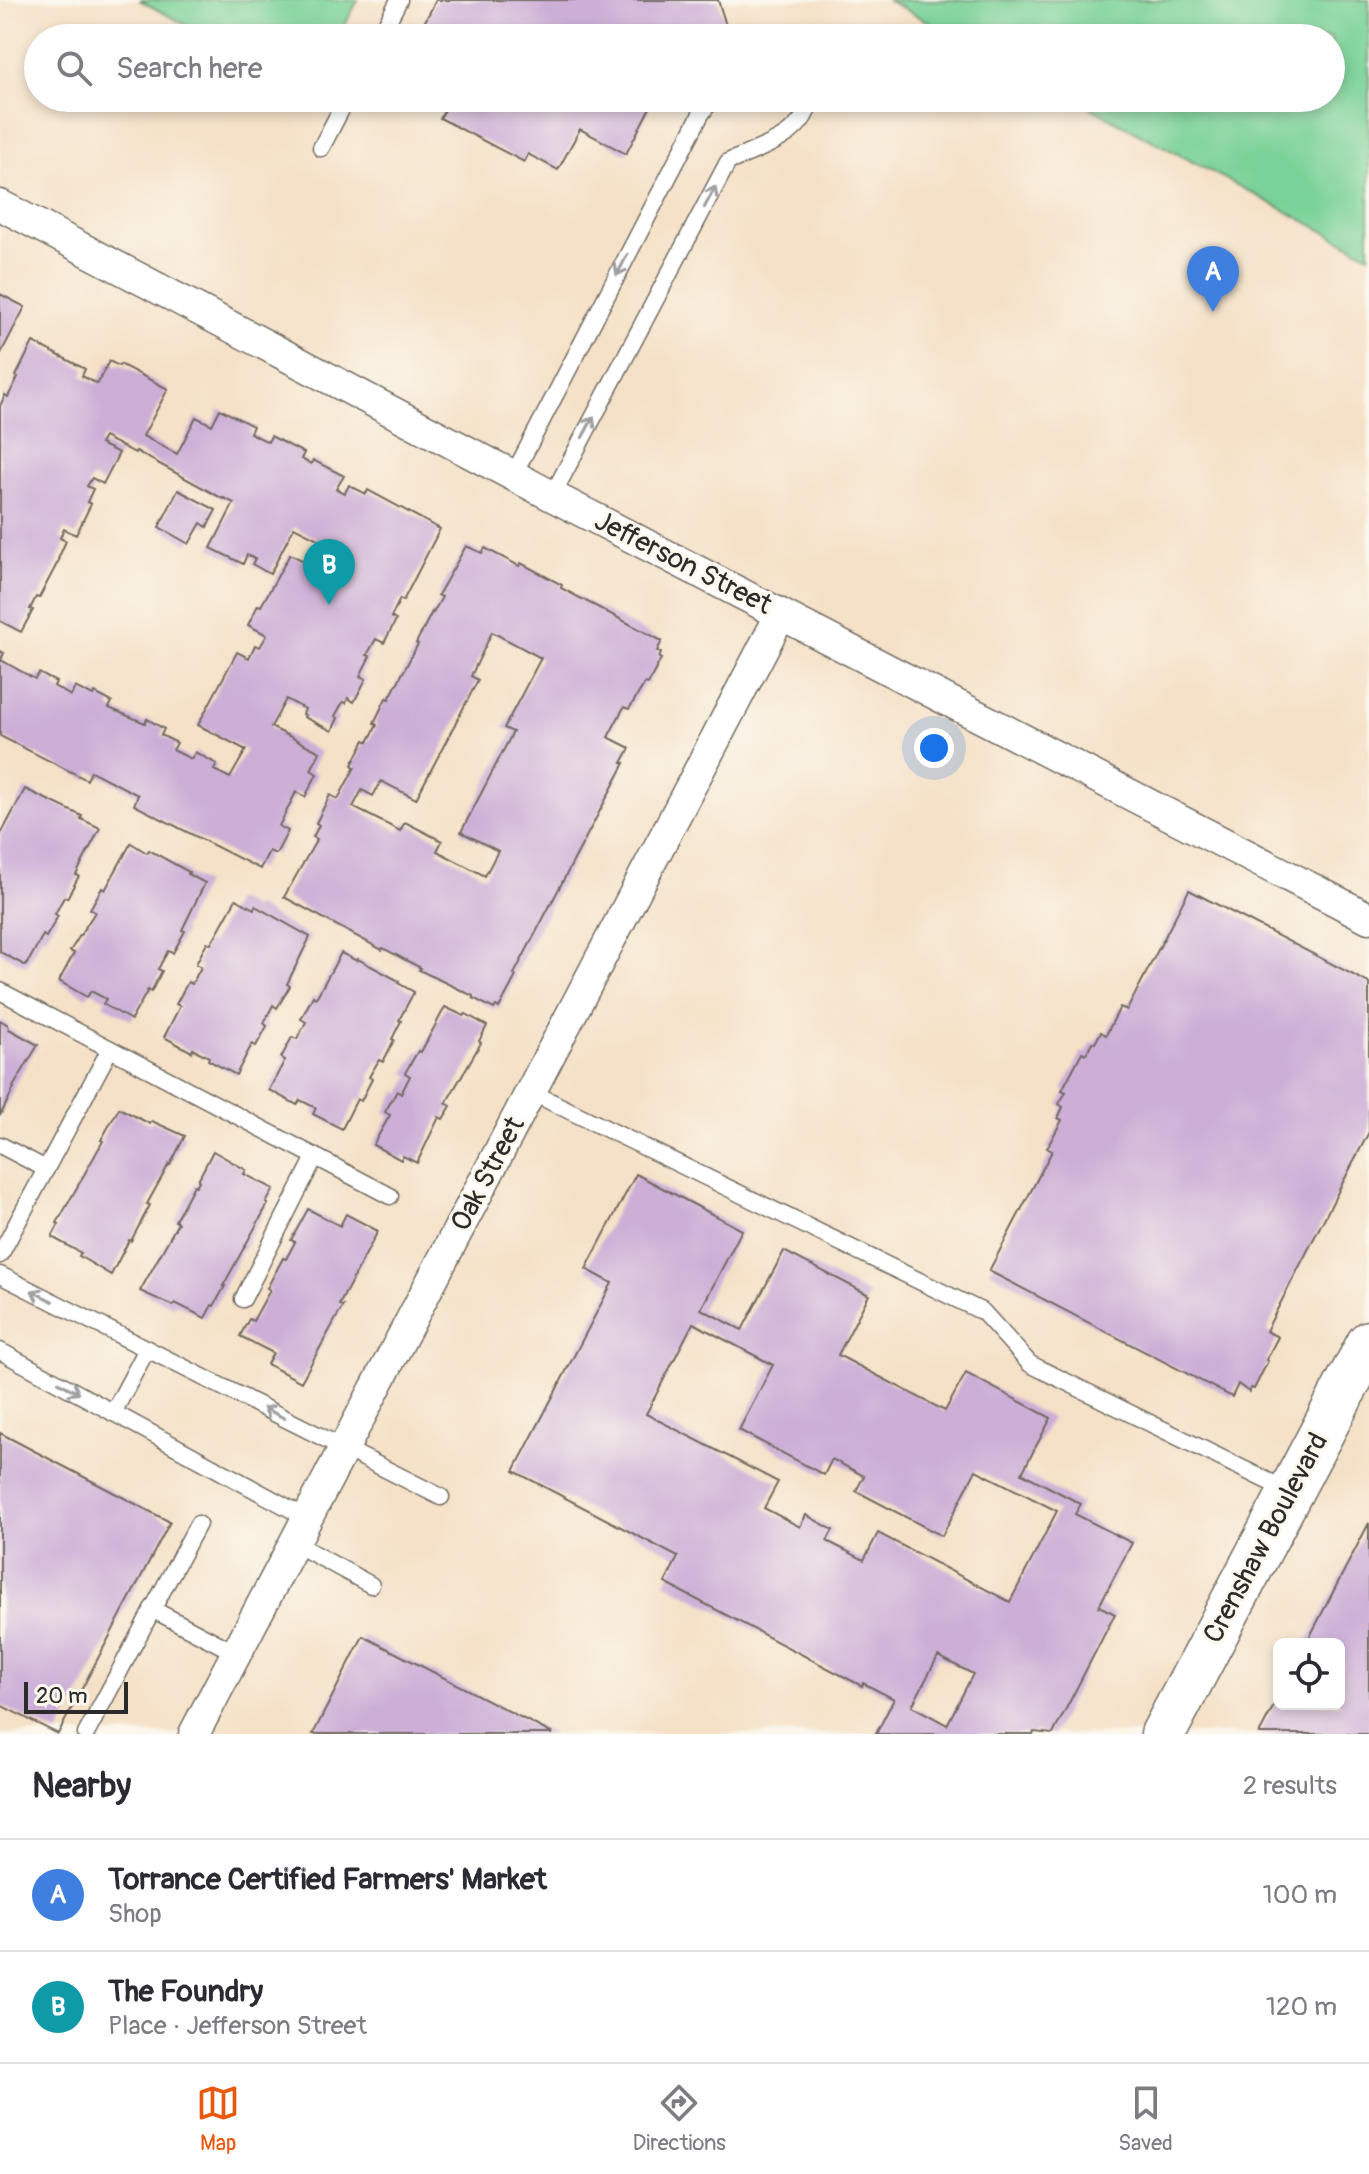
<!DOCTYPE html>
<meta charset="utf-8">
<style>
body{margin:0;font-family:Pangolin,sans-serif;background:#f7f7f7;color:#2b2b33}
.controls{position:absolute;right:24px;bottom:24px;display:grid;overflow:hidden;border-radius:12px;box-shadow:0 4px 12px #0003}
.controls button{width:72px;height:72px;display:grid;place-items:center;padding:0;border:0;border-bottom:2px solid #e1e1e2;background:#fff;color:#2b2b33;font:40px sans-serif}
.scale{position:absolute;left:24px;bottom:20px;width:104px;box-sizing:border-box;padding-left:8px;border:4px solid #2b2b2b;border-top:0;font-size:22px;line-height:28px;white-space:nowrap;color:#2b2b2b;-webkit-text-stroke:6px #fbf7ec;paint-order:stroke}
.you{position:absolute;left:934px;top:748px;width:28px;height:28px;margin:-20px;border:6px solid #fff;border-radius:50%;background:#1a73e8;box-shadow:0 0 0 12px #1a73e833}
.badge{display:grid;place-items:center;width:52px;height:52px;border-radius:50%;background:#ea580c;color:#fff;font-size:26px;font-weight:700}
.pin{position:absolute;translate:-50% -66px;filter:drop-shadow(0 2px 4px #0008)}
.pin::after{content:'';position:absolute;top:42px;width:28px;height:24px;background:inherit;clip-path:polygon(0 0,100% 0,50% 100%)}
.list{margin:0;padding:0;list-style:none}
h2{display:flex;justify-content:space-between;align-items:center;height:104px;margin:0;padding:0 32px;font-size:34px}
h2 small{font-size:26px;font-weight:400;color:#7c7c81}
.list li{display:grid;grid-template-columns:52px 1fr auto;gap:24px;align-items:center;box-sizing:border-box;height:112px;padding:0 32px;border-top:2px solid #e1e1e2}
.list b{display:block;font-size:30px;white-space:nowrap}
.list p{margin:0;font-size:26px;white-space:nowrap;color:#7c7c81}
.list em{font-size:26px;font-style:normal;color:#7c7c81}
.icon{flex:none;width:44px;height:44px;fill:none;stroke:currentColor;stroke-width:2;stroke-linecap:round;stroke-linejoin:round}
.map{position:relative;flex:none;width:1369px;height:1734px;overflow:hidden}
.search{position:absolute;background:#fff;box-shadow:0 4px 12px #0003;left:24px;right:24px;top:24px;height:88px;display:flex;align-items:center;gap:20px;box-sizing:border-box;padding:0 28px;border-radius:44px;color:#7c7c81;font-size:30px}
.sheet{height:328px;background:#fff}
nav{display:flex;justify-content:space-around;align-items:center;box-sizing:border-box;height:112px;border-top:2px solid #e1e1e2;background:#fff;font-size:22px;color:#7c7c81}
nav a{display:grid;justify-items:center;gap:4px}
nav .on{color:#ea580c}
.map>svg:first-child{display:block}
.green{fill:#79d297;stroke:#527e61;stroke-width:2}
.building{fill:#ccaed7;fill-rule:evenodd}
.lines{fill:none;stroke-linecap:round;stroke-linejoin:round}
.service-casing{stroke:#726b62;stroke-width:19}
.minor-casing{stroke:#726b62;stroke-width:33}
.primary-casing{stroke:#726b62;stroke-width:47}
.service{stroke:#fff;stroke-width:16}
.minor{stroke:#fff;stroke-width:30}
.primary{stroke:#fff;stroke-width:44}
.oneway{stroke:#a0a0a0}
.labels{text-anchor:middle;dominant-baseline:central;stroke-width:6;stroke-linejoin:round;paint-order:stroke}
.street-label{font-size:28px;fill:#2b2b2b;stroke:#fbf7ec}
</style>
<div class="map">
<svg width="1369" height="1734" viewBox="0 0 1369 1734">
<rect width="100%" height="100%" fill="#fbf7ec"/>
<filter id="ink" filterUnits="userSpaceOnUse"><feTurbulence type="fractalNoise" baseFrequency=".0125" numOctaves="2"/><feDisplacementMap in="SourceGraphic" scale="16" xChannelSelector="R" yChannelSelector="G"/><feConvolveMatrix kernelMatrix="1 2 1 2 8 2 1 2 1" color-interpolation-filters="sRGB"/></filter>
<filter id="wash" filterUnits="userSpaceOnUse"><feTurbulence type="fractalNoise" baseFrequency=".006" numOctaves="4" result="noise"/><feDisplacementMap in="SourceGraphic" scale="32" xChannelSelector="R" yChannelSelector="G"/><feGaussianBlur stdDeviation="1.8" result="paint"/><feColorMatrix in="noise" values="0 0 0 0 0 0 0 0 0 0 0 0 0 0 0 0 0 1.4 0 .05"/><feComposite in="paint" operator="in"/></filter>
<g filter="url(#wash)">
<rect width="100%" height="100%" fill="#f5e1c7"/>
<g class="green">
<polygon points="139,0 358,0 338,38 211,38"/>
<polygon points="887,0 1369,0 1369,255 1072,98 1331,98 1331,38 959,38"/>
</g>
<g id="blocks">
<g class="building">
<polygon points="436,0 718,0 730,38 438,38 421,29"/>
<polygon points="421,98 655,98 626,154 580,129 558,170 528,154 524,162 440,118 445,110"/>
<polygon points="0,294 25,307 0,355"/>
<polygon points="33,342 85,369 82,376 97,384 109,361 119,366 120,364 168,389 143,436 177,454 196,417 212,425 220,409 253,426 250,433 268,442 271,436 304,453 301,459 311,464 313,460 344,476 336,489 345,493 349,485 366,494 368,490 440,529 403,601 400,599 391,617 396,620 384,643 376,639 367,655 370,656 360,676 366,679 354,702 348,698 346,703 343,702 335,716 338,718 332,731 304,717 305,715 303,714 305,709 286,699 271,727 320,752 311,770 317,774 305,797 296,792 279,826 288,831 276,854 269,851 260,869 134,805 138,795 91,771 87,780 0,736 0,651 4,653 1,660 35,679 39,673 56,682 54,686 71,696 75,687 93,696 95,693 112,702 109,708 145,723 147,719 164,729 161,735 177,743 173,750 191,759 195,752 217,764 214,770 230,778 246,750 198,725 237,652 249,658 255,645 260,647 267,635 248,625 258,605 261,606 290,554 336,577 348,554 294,527 270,574 252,564 255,559 247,555 243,564 211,548 234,503 224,498 223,499 136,451 135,453 104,437 100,444 119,453 103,484 92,478 87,486 93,489 87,502 91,504 76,535 64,529 60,538 66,541 58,559 59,560 39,598 36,597 30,609 33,610 21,632 0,621 0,406 5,395 8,397 18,377 16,376"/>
<polygon points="178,490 216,510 207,527 201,523 189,544 159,527"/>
<path d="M466 546 482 553 485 548 519 566 521 563 562 585 561 588 662 641 657 651 661 653 659 658 661 659 648 684 645 683 629 709 624 707 608 737 630 748 622 763H625L514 974 516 976 499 1008 496 1006 494 1009 473 998V996L419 970 421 968 383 948 382 950 284 897 317 839 313 837 319 825 316 823 330 795 338 799 355 767 352 765 365 740 368 742 377 725 374 723 386 698 389 699 418 644 416 643 432 612 433 613 442 597 438 595ZM492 632 541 658 504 728 513 732 461 832 498 851 485 876 437 851 442 841 405 822 400 831 353 807 362 790 373 796 381 781 416 799 478 680 471 676Z"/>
<polygon points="25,789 82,816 81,819 100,828 76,875 79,876 67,898 64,897 55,914 58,916 46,937 43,935 26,966 0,952 0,833 1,834"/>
<polygon points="131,843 147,853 149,850 189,872 188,874 205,883 182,930 185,931 173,953 168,951 158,969 162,971 151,992 148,990 131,1020 103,1004 106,999 91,991 87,997 59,981 74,953 70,951 95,912 90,909 102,888 105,890"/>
<polygon points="1189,890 1369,983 1369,1132 1266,1331 1278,1337 1266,1360 1268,1361 1254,1389 1251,1388 1249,1392 1238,1384 1232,1397 989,1271 1052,1151 1047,1148 1062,1120 1058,1118 1063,1107 1059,1104 1066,1092 1062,1090 1082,1052 1086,1054 1092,1042 1095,1043 1101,1032 1106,1035 1120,1007 1127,1010"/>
<polygon points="236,899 254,909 255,906 310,937 287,984 290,986 277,1008 273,1005 264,1023 267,1026 256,1046 252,1044 236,1075 208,1060 209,1057 193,1049 192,1052 164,1037 180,1006 176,1004 188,982 192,984 201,967 196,964 207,942 211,944"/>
<polygon points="341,953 357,961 358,959 399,981 398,983 414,992 399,1020 401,1021 392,1039 394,1040 383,1062 379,1060 369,1077 372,1079 361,1101 357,1099 342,1129 313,1114 316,1108 300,1100 297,1105 269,1090 285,1060 281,1058 292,1037 297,1039 306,1022 301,1019 313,996 316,998"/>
<polygon points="445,1007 464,1016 466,1014 487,1026 479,1041 481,1043 446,1103 451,1106 443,1119 439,1117 417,1163 403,1156 401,1160 373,1145 390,1115 385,1112 397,1091 401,1094 410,1076 405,1073 418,1051 421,1052"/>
<polygon points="0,1020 8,1025 9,1029 38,1045 13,1087 14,1088 0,1116"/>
<polygon points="119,1108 150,1124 152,1121 185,1136 170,1165 169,1164 147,1204 150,1205 131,1241 129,1240 111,1275 79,1256 81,1253 52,1237 59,1224 57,1223 103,1141 101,1140"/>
<polygon points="213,1151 246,1170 244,1174 274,1189 266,1203 268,1204 223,1286 225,1286 214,1306 212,1305 205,1318 175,1303 173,1306 140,1291 178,1223 175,1221 194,1185 196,1186 199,1181 198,1180"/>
<path d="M636 1174 742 1230 701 1309 742 1330 784 1251 869 1295 838 1355 945 1411 966 1373 1051 1418 1022 1473 1081 1504 1075 1514 1132 1543 1099 1606 1115 1614 1053 1734 1034 1732 1033 1734H876L894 1699 863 1683 862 1686 665 1583 678 1557 514 1471 612 1283 586 1269ZM693 1323 773 1365 739 1430 824 1475 832 1459 864 1476 856 1491 942 1536 976 1470 1057 1511 1010 1602 878 1533 864 1560 827 1541 833 1530 806 1515 800 1527 764 1508 778 1482 646 1414ZM938 1656 973 1674 947 1725 912 1706Z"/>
<polygon points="308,1209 340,1226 346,1214 378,1231 339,1305 343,1306 301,1382 267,1364 273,1353 240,1336 249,1319 253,1321 270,1290 267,1288 283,1258 286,1259 295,1242 291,1240"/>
<polygon points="0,1433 170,1522 58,1734 0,1705"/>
<polygon points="1369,1523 1369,1734 1259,1734 1279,1696 1279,1704 1339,1704 1339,1644 1306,1644"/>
<polygon points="363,1636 553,1734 313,1734"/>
</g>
</g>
</g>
<g filter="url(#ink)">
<use href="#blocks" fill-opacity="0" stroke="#726b62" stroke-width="2"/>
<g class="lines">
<defs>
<g id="service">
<polyline points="379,38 399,0"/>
<polyline points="321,148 347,98"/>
<polyline points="514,474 701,114 713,98"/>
<path d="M552 496 728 162C757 149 807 136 810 98"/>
<polyline points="0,991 390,1196"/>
<polyline points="531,1092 983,1312 1030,1364 1290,1492"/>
<polyline points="0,1145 46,1169"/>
<polyline points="0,1255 110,1049"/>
<polyline points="0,1275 441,1497"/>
<polyline points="243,1299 315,1157"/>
<polyline points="0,1351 307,1518"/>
<polyline points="113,1413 147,1349"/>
<polyline points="294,1543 371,1585"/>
<polyline points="152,1609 236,1653"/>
<polyline points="86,1734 198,1524"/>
</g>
<g id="minor">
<polyline points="0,205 552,496 1369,918"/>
<polyline points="194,1734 781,614"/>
</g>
<polyline id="primary" points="1163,1734 1369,1343"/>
</defs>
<use href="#service" class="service-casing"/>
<use href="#minor" class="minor-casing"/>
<use href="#primary" class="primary-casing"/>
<use href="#service" class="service"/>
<use href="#minor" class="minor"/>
<use href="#primary" class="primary"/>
</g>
<defs><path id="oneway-shaft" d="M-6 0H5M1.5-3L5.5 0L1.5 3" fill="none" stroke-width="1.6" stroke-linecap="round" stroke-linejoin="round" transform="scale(2)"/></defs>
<g class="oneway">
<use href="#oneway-shaft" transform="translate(710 197) rotate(-62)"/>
<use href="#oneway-shaft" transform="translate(622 265) rotate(117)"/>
<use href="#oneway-shaft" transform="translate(588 427) rotate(-62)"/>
<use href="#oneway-shaft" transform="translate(42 1296) rotate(-153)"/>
<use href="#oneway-shaft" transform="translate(69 1388) rotate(29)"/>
<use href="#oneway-shaft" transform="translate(274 1413) rotate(-153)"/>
</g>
</g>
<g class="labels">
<g class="street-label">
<text transform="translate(683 563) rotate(27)">Jefferson Street</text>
<text transform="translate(488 1174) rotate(-62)">Oak Street</text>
<text transform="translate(1266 1538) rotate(-62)">Crenshaw Boulevard</text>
</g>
</g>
</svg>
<div class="controls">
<button><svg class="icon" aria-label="locate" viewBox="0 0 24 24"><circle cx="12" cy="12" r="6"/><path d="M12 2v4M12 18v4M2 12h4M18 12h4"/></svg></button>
</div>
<div class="scale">20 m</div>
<div class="you"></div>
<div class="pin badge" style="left:1213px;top:312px;background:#3f7fe0">A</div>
<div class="pin badge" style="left:329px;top:605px;background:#0f9aa8">B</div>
<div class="search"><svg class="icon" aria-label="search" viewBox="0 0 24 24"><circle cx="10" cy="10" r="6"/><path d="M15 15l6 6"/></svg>Search here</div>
</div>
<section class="sheet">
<h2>Nearby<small>2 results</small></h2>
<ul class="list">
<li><span class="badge" style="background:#3f7fe0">A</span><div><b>Torrance Certified Farmers' Market</b><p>Shop</p></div><em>100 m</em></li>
<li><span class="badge" style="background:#0f9aa8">B</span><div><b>The Foundry</b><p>Place · Jefferson Street</p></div><em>120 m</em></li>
</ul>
</section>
<nav>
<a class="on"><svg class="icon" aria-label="map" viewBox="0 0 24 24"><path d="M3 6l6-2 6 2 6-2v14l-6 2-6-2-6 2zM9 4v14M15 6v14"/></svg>Map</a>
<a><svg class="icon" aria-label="directions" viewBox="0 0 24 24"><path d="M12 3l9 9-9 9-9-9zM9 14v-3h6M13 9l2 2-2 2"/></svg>Directions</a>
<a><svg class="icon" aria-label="saved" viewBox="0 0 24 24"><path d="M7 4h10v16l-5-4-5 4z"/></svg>Saved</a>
</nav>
